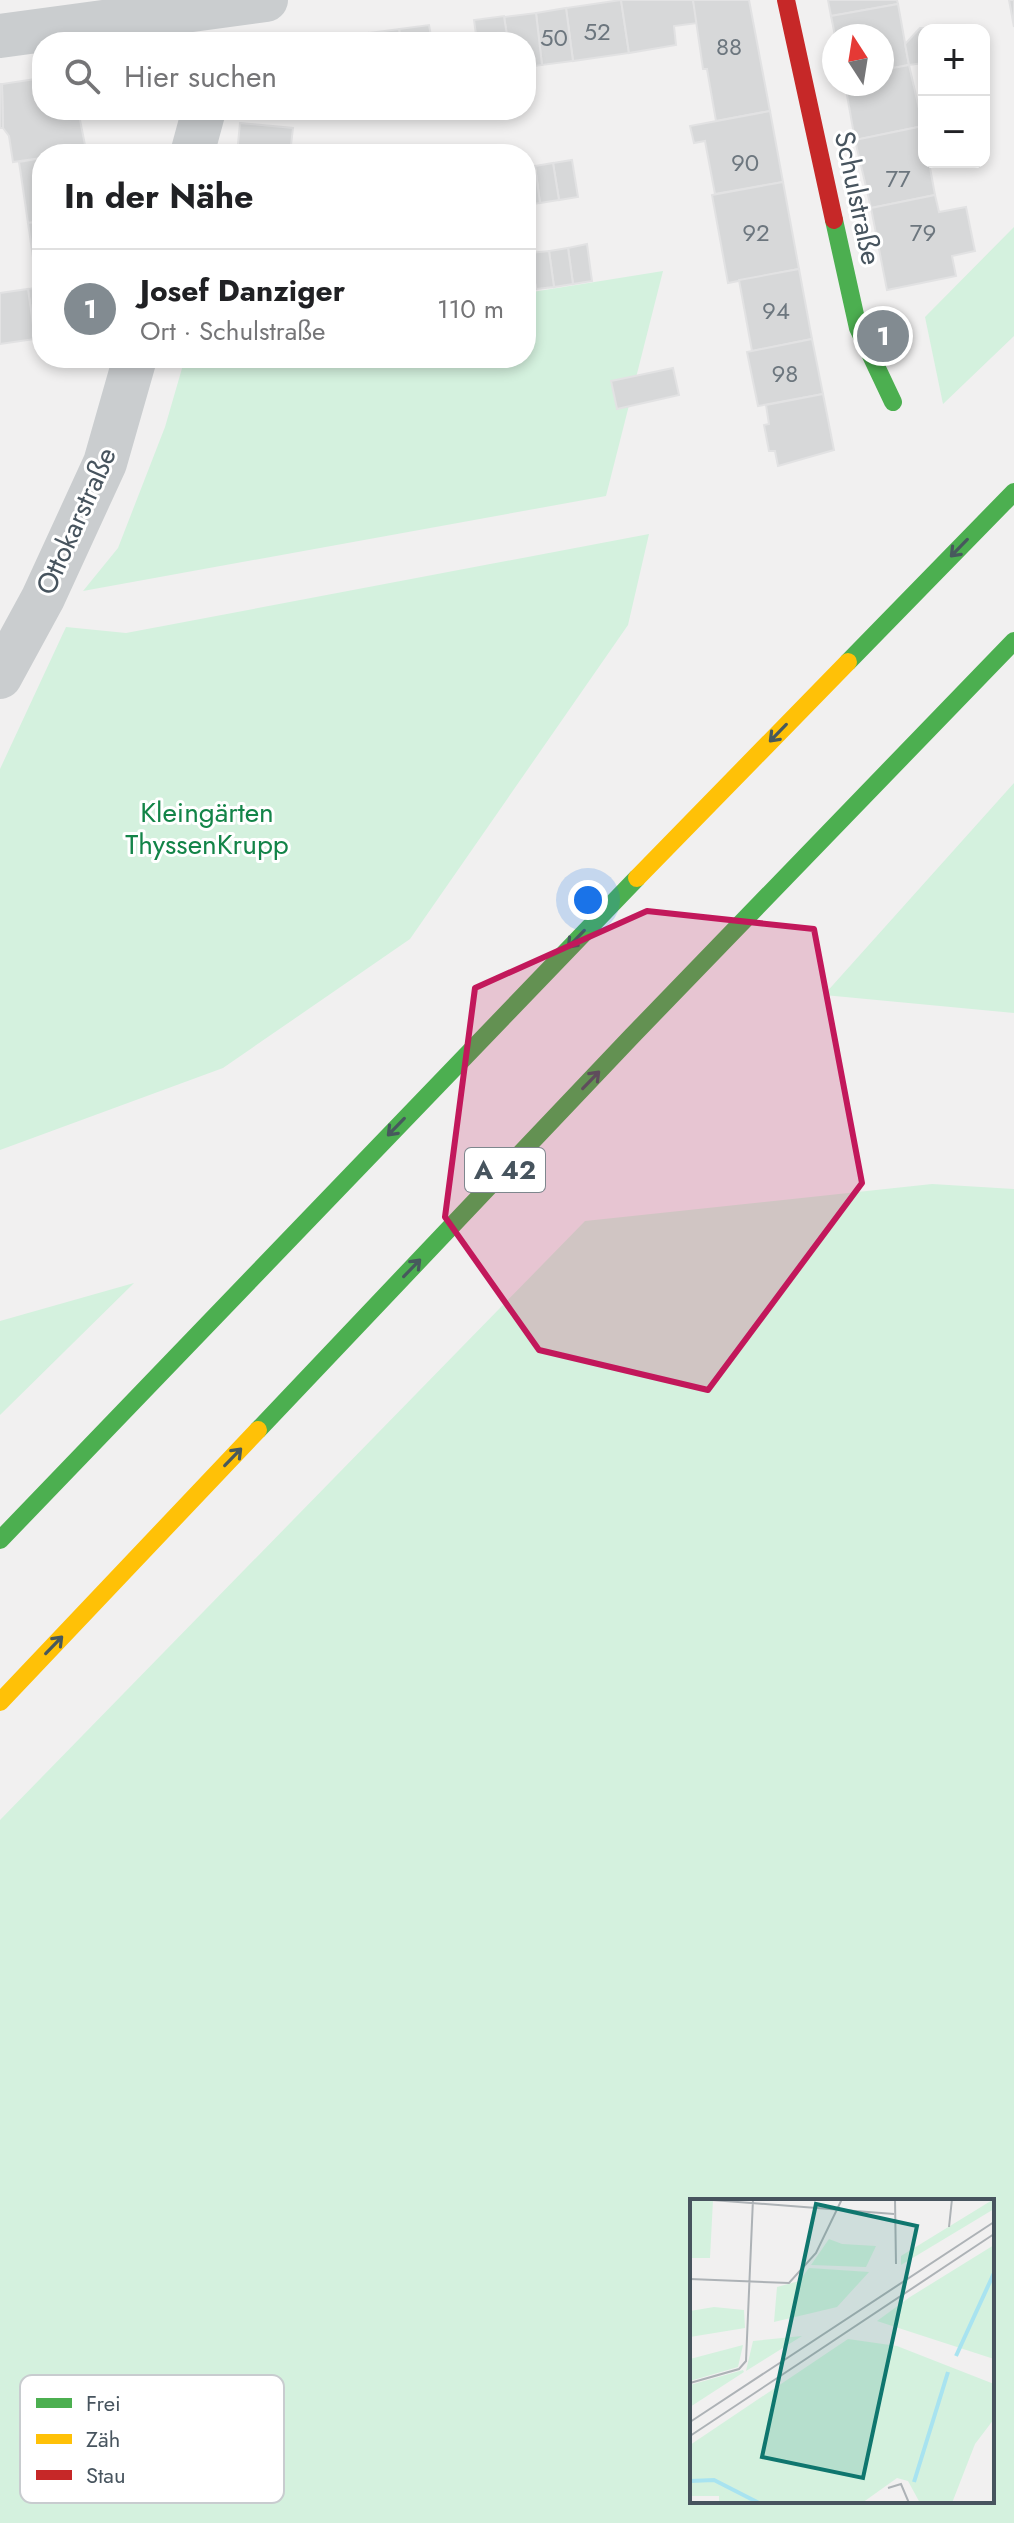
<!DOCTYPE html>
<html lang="de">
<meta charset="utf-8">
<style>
body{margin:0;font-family:Jost,sans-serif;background:#f2f2f2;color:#202124}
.controls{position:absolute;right:24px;top:24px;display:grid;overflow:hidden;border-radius:16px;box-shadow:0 4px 12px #0003}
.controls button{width:72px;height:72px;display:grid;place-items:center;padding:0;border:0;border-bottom:2px solid #e0e0e0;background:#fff;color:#202124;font:40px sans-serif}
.compass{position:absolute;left:822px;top:24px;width:72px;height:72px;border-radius:50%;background:#fff;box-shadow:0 4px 12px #0003;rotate:348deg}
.you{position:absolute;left:588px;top:900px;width:28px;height:28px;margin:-20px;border:6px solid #fff;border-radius:50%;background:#1a73e8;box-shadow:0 0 0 12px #1a73e833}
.badge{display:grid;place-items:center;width:52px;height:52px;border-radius:50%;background:#828b91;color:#fff;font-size:26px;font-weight:700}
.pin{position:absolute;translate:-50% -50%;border:4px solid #fff;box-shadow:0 2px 8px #0006}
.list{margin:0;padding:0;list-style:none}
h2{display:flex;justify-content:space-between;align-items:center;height:104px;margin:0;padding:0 32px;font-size:34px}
h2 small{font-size:26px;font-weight:400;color:#757577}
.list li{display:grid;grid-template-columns:52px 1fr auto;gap:24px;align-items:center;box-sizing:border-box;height:120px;padding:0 32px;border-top:2px solid #e0e0e0}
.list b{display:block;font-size:30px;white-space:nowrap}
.list p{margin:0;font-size:26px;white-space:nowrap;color:#757577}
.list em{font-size:26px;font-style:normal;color:#757577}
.icon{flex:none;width:44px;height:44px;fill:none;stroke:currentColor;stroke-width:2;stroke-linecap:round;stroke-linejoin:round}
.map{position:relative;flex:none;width:1014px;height:2523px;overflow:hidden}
.search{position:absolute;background:#fff;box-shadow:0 4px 12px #0003;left:32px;top:32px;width:504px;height:88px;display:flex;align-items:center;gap:20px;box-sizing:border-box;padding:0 28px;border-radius:32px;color:#757577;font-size:30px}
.panel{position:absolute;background:#fff;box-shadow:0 4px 12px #0003;left:32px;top:144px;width:504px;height:224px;border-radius:32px}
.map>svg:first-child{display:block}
.green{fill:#d4f1de;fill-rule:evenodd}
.building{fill:#d7d8d9;stroke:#e2e2e3;stroke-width:2}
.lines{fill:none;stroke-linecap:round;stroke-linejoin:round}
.street{stroke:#cacdcf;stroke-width:44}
.fast{stroke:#4caf50;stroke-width:18}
.slow{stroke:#ffc107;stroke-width:18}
.jam{stroke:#c62828;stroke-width:18}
.oneway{stroke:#47595d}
.marked{fill:#c2185b;fill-opacity:0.2;stroke:#c2185b;stroke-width:6;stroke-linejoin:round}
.labels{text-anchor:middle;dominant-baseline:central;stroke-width:6;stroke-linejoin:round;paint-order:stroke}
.number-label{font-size:24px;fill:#6c767e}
.shield{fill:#fff;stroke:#7e878e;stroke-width:2}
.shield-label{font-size:26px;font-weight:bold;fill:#47545e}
.street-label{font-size:28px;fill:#47545e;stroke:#fff}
.park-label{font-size:28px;fill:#138448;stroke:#fff}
.inset-river{fill:none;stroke:#a8e3f0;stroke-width:4}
.inset-road{fill:none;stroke:#adb2b6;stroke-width:2}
.view{fill:#0f766e;fill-opacity:0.15;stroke:#0f766e;stroke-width:4}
.inset-edge{fill:none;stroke:#47545e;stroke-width:4}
.key{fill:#fff;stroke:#c8cccf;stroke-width:2}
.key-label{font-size:22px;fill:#47545e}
</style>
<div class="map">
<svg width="1014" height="2523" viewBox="0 0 1014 2523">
<rect width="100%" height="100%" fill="#f1f0f0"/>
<g class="green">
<polygon points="1014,227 1014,336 943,404 925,317"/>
<polygon points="663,271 606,496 83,591 118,548 165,427 185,358 526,358 526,293"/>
<polygon points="649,534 628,625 410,939 223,1068 0,1150 0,769 66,627 126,633"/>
<polygon points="1014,783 1014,1013 824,995"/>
<path d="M932 1184 1014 1189V2523H0V1820L585 1221ZM992 2201V2501H692V2201Z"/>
<polygon points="134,1283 0,1415 0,1321"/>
</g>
<g class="building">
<polygon points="621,0 629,53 573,61 566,8"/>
<polygon points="621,0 693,0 698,23 674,26 676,45 629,53"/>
<polygon points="693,0 749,0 770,111 716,121 707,69 703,69"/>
<polygon points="828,0 897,0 898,4 831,16"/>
<polygon points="1009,0 1014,0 1014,27"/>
<polygon points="898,4 909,65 882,70 882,36 835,36 831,16"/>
<polygon points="566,8 573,61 542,65 536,13"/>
<polygon points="536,13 542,65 526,67 526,42 508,42 504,17"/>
<polygon points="504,16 508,42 477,42 474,20"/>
<polygon points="429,25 432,42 401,42 399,29"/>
<polygon points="920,28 961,30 924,30 924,63 909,65 905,44"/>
<polygon points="399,29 401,42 369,42 368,33"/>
<polygon points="368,33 369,42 338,42 337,38"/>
<polygon points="337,38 338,42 306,42"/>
<polygon points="909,65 923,126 855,140 845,84 882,84 882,70"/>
<polygon points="42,78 42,110 78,110 86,150 64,154 42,154 42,158 13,162 9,136 3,128 2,84"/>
<polygon points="0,84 2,84 3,128 0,128"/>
<polygon points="770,111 783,182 715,194 705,141 694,143 690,126"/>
<polygon points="240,123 293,128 290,154 237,154"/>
<polygon points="923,126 924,162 929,162 935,195 871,208 855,140"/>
<polygon points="42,158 42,221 28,223 19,162"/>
<polygon points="572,160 578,197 559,200 553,163"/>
<polygon points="553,163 559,200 540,203 535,166"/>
<polygon points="535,166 540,203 526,205 526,168"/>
<polygon points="783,182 799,269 728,283 712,195"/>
<polygon points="935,195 939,212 966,207 975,251 952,256 956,276 887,290 871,208"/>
<polygon points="42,221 42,263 34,264 28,223"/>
<polygon points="587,244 592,281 573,284 568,248"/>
<polygon points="568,248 573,284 554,287 549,251"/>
<polygon points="549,251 554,287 536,289 530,253"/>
<polygon points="530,253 536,289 526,291 526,254"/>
<polygon points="799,269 812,339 752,351 739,280"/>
<polygon points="42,287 42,338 35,339 28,289"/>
<polygon points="28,289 35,339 0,344 0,293"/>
<polygon points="812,339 823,394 758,406 747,352"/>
<polygon points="673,368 679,395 617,409 611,381"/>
<polygon points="823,394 834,450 778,466 775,451 769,451 764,425 769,424 766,405"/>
</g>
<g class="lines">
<g class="street">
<polyline points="0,36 266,0"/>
<polyline points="192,154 204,110"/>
<polyline points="0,677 43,598 105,463 135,358"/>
</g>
<g class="fast">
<polyline points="834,220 858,328 893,402"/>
<polyline points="848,662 1014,492"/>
<polyline points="258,1430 632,1036 1014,641"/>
<polyline points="0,1540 637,878"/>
</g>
<g class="slow">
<polyline points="637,878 848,662"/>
<polyline points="0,1702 258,1430"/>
</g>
<polyline class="jam" points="786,0 834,220"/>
</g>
<defs><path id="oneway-shaft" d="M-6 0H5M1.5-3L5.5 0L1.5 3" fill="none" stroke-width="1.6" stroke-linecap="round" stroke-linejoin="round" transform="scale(2)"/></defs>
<g class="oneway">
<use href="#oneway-shaft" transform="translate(959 548) rotate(134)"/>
<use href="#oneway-shaft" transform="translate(778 733) rotate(134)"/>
<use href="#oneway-shaft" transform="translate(576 939) rotate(134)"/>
<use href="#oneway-shaft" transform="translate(591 1080) rotate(-46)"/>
<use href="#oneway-shaft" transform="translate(396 1127) rotate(134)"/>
<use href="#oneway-shaft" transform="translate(412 1268) rotate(-46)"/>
<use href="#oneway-shaft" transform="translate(233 1457) rotate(-46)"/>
<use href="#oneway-shaft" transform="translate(54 1645) rotate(-46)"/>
</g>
<path class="marked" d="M647 911 814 929 862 1183 708 1390 539 1350 445 1217 475 988Z"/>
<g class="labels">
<g class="number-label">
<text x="597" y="31">52</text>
<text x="554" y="37">50</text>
<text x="729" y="46">88</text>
<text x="745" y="162">90</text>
<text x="898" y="178">77</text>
<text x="756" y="232">92</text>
<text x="923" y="232">79</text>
<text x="776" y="310">94</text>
<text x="785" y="373">98</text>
</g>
<rect class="shield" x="465" y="1148" width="80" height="44" rx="6"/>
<g class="shield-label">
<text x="505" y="1170">A 42</text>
</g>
<g class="street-label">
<text transform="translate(858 198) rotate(78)">Schulstraße</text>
<text transform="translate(76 521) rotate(-66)">Ottokarstraße</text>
</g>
<g class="park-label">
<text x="207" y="812">Kleingärten<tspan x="207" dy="32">ThyssenKrupp</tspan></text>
</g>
</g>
<g transform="translate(690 2199)">
<rect width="304" height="304" fill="#f1f0f0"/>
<path d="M0 0H33L23 1 20 59H0ZM304 0V10L211 66V57ZM139 40 152 45 186 47 176 68 121 66ZM304 46V160L187 122 220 98ZM119 69 179 73 147 108 84 123 87 88 109 82ZM24 108 54 111 55 129 0 138V112ZM112 137 56 172 63 142ZM158 140 207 147 304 185V220L285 245 262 304H230L218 282 207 279 172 304H29V297H0V246ZM53 146 48 168 0 182V160ZM53 171 54 173 0 208V186Z" fill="#d4f1de"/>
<path class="inset-river" d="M266 157 304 74M0 282 24 281 69 304M224 283 258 173"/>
<path class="inset-road" d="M205 0 206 65M22 1 204 15M259 28 262 0M0 80 99 84 126 54 152 0M0 184 49 170 56 162 63 0M0 223 304 23M0 237 304 35M198 289 211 285 219 304"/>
<path class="view" d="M126 5 227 27 173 279 72 258Z"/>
<rect width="304" height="304" class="inset-edge"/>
</g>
<rect x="20" y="2375" width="264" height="128" rx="12" class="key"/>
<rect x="36" y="2398" width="36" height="10" fill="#4caf50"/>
<rect x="36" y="2434" width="36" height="10" fill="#ffc107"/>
<rect x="36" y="2470" width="36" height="10" fill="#c62828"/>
<g class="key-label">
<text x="86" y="2411">Frei</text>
<text x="86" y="2447">Zäh</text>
<text x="86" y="2483">Stau</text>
</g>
</svg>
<div class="controls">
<button>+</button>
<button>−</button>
</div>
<svg class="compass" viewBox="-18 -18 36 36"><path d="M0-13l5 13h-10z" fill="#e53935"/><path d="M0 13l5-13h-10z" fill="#757577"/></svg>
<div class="you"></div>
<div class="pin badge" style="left:883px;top:336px">1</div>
<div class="search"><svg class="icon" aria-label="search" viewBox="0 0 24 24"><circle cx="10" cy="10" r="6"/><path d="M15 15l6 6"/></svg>Hier suchen</div>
<section class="panel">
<h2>In der Nähe<small></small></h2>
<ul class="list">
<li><span class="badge">1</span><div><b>Josef Danziger</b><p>Ort · Schulstraße</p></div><em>110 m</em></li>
</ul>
</section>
</div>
